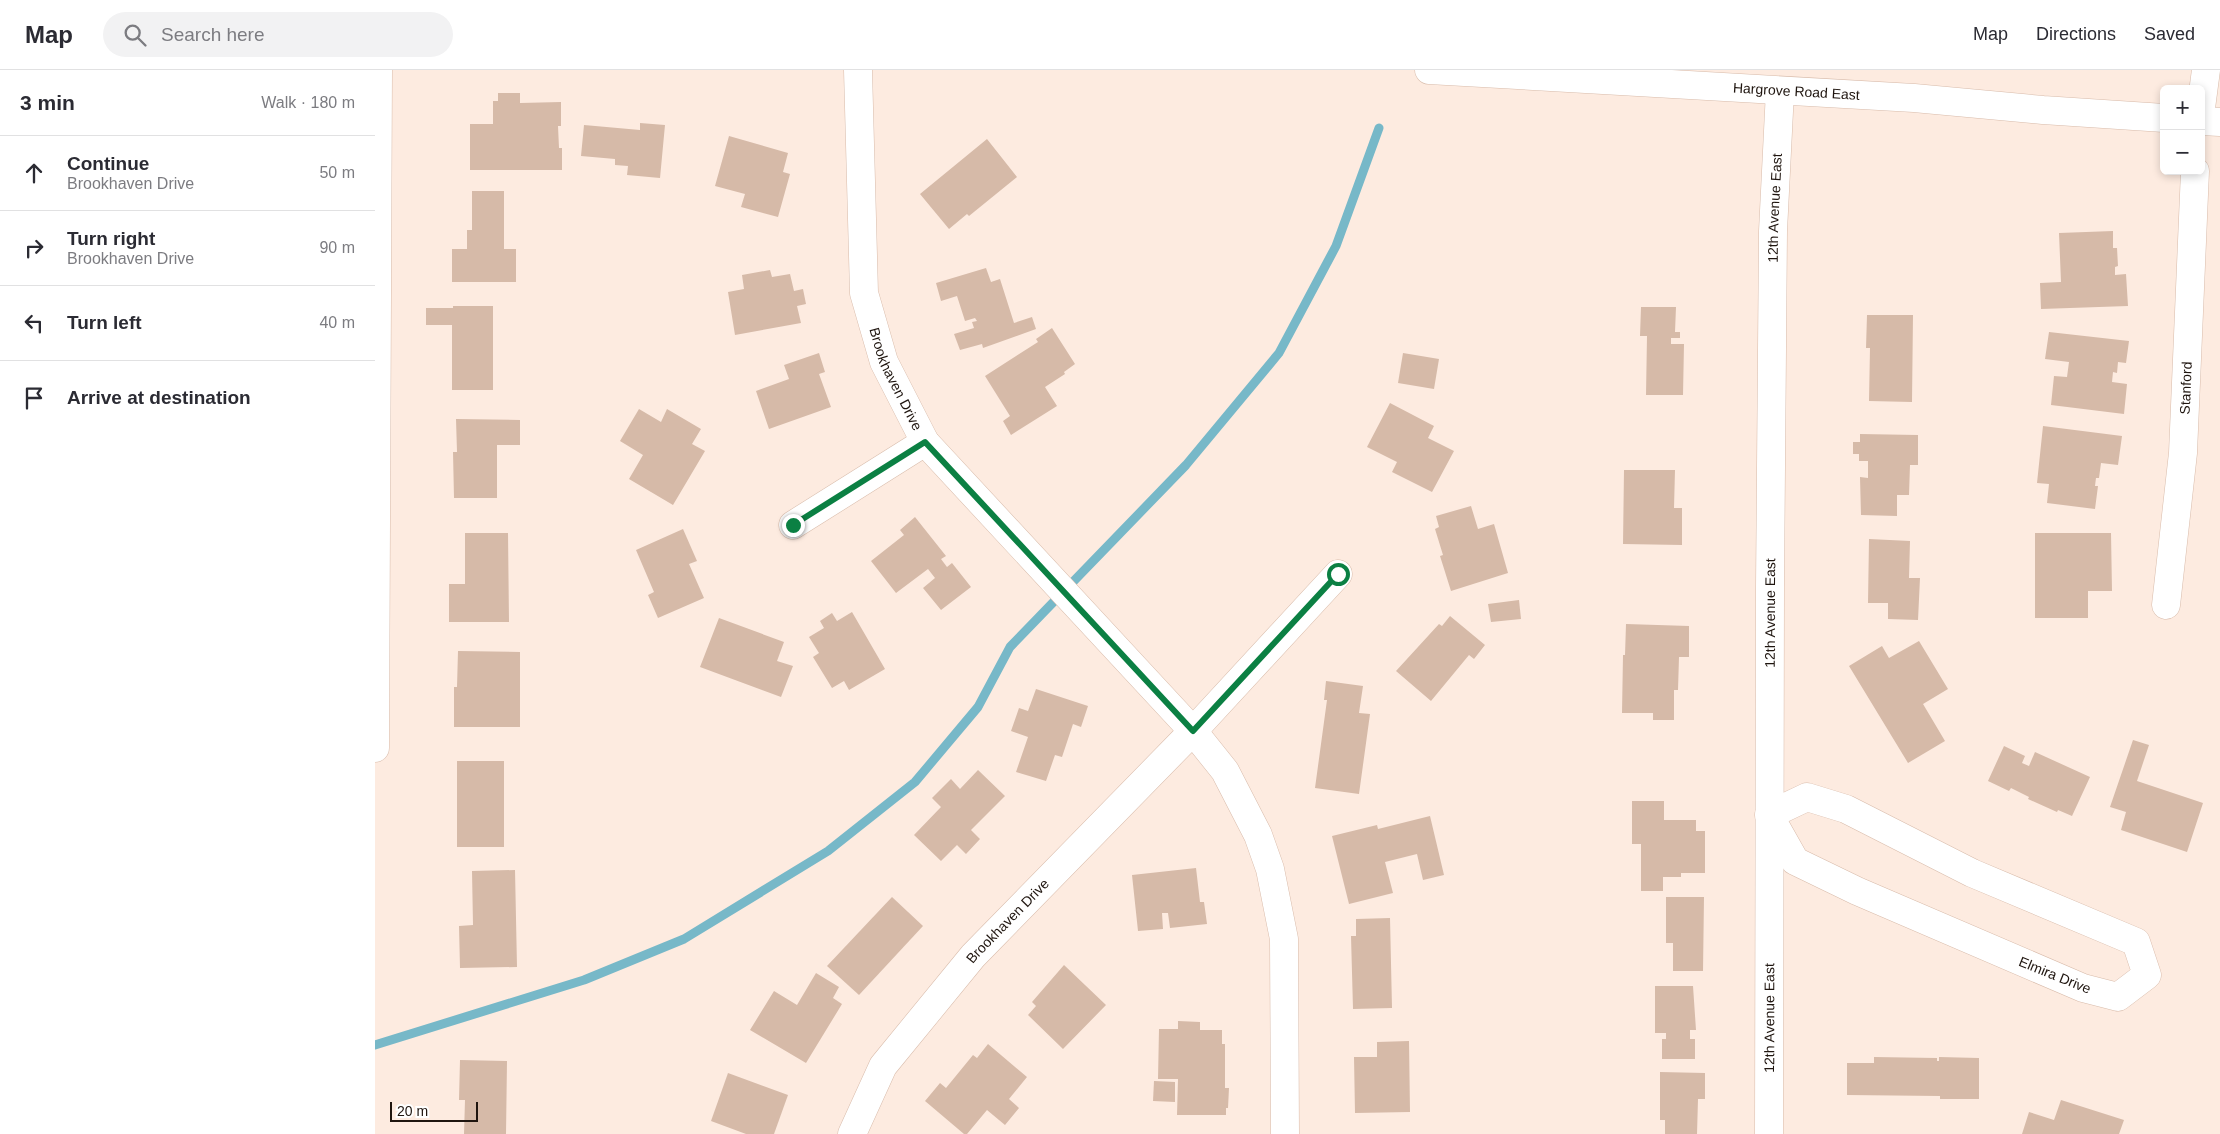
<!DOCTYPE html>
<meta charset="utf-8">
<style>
body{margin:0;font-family:Arial,sans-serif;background:#f2f2f3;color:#2b2b33}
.controls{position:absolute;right:15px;top:15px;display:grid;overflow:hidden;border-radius:8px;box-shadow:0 2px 8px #0003}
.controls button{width:45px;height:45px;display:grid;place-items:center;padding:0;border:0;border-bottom:1px solid #e1e1e2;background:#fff;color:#2b2b33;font:25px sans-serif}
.scale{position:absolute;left:15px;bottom:12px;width:88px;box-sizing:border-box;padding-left:5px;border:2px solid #1f150f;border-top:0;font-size:14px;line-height:18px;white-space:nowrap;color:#1f150f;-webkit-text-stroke:4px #fff;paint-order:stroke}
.stop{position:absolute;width:15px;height:15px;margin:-11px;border:4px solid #0b8043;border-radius:50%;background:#fff}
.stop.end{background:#0b8043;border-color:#fff;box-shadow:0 1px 5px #0008}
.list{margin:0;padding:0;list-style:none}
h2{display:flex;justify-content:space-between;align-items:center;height:65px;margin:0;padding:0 20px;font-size:21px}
h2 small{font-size:16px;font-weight:400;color:#7c7c81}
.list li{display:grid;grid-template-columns:32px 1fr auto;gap:15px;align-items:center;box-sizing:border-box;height:75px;padding:0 20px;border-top:1px solid #e1e1e2}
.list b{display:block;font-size:19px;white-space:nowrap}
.list p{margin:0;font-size:16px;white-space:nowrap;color:#7c7c81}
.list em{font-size:16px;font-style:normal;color:#7c7c81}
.icon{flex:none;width:28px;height:28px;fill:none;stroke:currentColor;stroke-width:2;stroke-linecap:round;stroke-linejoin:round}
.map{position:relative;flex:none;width:1845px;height:1064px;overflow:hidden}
header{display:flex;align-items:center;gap:30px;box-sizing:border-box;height:70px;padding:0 25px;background:#fff;border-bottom:1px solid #e1e1e2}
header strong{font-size:24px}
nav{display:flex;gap:28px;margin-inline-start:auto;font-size:18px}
.search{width:350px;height:45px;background:#f2f2f3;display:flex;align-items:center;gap:12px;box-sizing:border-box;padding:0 18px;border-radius:28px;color:#7c7c81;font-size:19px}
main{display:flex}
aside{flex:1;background:#fff}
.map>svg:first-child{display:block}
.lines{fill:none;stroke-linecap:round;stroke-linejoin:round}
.stream{stroke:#77b8c8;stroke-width:9}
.building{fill:#d6baa8}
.minor-casing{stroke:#d8bbaa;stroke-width:29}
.secondary-casing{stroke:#d8bbaa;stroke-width:29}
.minor{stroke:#fff;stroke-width:28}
.secondary{stroke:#fff;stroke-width:28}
.route{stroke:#0b8043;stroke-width:6}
.labels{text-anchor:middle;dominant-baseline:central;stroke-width:4;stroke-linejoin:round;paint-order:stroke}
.street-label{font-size:14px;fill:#1f150f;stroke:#fff}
</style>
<header>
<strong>Map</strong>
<div class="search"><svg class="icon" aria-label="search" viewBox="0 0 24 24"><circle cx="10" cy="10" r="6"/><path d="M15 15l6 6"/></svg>Search here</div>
<nav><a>Map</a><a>Directions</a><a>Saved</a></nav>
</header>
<main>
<aside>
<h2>3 min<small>Walk · 180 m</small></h2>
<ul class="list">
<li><svg class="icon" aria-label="ahead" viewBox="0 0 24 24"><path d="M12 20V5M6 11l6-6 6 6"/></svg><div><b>Continue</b><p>Brookhaven Drive</p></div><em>50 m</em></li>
<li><svg class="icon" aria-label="right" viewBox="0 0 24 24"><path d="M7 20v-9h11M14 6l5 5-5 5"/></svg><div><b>Turn right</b><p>Brookhaven Drive</p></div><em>90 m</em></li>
<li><svg class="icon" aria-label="left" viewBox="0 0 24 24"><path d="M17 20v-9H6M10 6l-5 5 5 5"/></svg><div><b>Turn left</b></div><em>40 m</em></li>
<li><svg class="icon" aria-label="arrive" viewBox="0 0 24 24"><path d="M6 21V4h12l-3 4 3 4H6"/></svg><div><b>Arrive at destination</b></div></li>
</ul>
</aside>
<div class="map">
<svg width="1845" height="1064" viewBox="0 0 1845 1064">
<rect width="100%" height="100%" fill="#fdebe0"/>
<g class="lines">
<polyline class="stream" points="0,975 209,910 309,869 453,781 540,712 603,637 635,577 811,395 904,283 961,176 1004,58"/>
</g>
<g class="building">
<polygon points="123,23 145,23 145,33 186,32 186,56 183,56 184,78 187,78 187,100 95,100 95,54 118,54 118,31 123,31"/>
<polygon points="265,53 290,55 285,108 252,105 253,96 240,95 240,89 206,86 209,55 265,60"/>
<polygon points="354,66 413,83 408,102 415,104 403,147 366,137 370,124 340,116"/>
<polygon points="612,69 642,107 594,146 592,144 574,159 545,124"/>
<polygon points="97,121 129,121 129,179 141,179 141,212 77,212 77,179 92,179 92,160 97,160"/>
<polygon points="1738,161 1738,178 1742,178 1743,196 1740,197 1740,205 1751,204 1753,236 1666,239 1665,213 1686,212 1684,163"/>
<polygon points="611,198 616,212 625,209 639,253 657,247 661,259 608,278 607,274 585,280 579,264 599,258 597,252 602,251 600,248 590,251 582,226 566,231 561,213"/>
<polygon points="395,200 397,207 415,204 419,221 428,219 431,234 422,236 426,253 360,265 353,222 369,219 367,205"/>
<polygon points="78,236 118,236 118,320 77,320 77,255 51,255 51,238 78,238"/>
<polygon points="1266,237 1301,237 1300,262 1305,262 1305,268 1296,268 1296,274 1309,274 1308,325 1271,325 1272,266 1265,266"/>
<polygon points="1492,245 1538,245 1537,332 1494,331 1495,278 1491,278"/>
<polygon points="677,258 700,294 689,302 690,304 670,317 682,336 636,365 628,351 635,346 610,306 663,272 661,269"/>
<polygon points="1674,262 1754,271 1751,293 1743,292 1742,303 1738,302 1737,312 1752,314 1749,344 1676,335 1679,306 1692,307 1694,292 1670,289"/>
<polygon points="444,283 450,302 444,304 456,337 394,359 381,321 414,309 409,295"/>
<polygon points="1028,283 1064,289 1059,319 1023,313"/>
<polygon points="1015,333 1059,356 1053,368 1079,381 1057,422 1017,402 1022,392 992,377"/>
<polygon points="264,339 286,352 292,339 326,359 317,374 330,381 298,435 254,409 268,385 245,371"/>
<polygon points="81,349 145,350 145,375 122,375 122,428 79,428 78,382 82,382"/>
<polygon points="1668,356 1747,366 1743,395 1726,393 1724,408 1721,408 1720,416 1723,416 1720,439 1672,433 1674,414 1662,413"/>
<polygon points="1485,364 1543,365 1543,395 1535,395 1534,425 1522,425 1522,446 1486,445 1485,407 1493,408 1493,391 1484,391 1484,384 1478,384 1478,372 1485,372"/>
<polygon points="1249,400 1300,400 1299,438 1307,438 1307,475 1248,474"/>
<polygon points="1096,436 1103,459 1119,454 1133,503 1076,521 1065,486 1068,485 1060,459 1064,457 1061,446"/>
<polygon points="540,447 571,486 566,489 572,497 577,493 596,517 566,540 548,518 560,508 553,499 521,523 496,491 529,465 525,460"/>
<polygon points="308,459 322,491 314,494 329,528 283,548 273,525 279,522 261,480"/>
<polygon points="90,463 133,463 134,552 74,552 74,514 90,514"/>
<polygon points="1660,463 1736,463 1737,521 1713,521 1713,548 1660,548"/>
<polygon points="1494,469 1535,471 1534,508 1545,508 1543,550 1513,549 1513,533 1493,533"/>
<polygon points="1144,530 1146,549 1116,552 1113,534"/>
<polygon points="477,542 510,599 474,620 469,611 457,618 438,587 444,583 434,567 449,558 445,551 457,543 462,551"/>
<polygon points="1075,546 1110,575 1099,589 1094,585 1056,631 1021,601 1064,554 1067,556"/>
<polygon points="344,548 409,572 402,591 418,596 406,627 325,597"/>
<polygon points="1251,554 1314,556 1314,587 1304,587 1303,620 1299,620 1299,650 1278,650 1278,643 1247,643 1248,585 1250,585"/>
<polygon points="1544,571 1573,619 1548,634 1570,671 1533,693 1474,596 1507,576 1514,588"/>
<polygon points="83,581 145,582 145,657 79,657 79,617 82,617"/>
<polygon points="951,611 988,616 984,643 995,644 984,724 940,718 952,630 949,630"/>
<polygon points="661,619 713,636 706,657 698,654 687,687 680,685 671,711 641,702 653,667 636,661 644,638 653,641"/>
<polygon points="1758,670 1774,675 1762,711 1828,733 1812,782 1746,760 1751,742 1735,737"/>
<polygon points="1629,676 1650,686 1647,693 1654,696 1660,682 1715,707 1697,746 1683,740 1682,742 1653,729 1654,727 1636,718 1634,721 1613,711"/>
<rect x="82" y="691" width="47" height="86"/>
<polygon points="603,700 630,726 596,760 605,769 591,784 582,775 566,791 539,765 566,737 557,728 576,709 585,719"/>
<polygon points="1257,731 1289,731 1289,750 1321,750 1321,761 1330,761 1330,803 1306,803 1306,807 1288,807 1288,821 1266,821 1266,774 1257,774"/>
<polygon points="1055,746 1069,805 1048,810 1042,784 1010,792 1018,823 974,834 957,766 1002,755 1003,759"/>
<polygon points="821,798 825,832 829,832 832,854 795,858 793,843 787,843 788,859 763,861 757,805"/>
<polygon points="140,800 142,897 85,898 84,856 98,855 97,801"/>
<polygon points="517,827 548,856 484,925 452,896"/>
<polygon points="1291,827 1329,827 1328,901 1298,901 1298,873 1291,873"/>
<polygon points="1015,848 1017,938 978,939 976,866 981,866 981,849"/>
<polygon points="689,895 731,935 688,979 653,945 661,936 657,932"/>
<polygon points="441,903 464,917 458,928 467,934 431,993 375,960 399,921 422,935"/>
<polygon points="1280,916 1318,916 1321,960 1315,960 1315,969 1320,969 1320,989 1287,989 1287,969 1291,969 1291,963 1280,963"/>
<polygon points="803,951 825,952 825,960 847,960 847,974 850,974 850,1018 854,1018 853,1038 851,1038 851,1045 802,1045 803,1009 783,1009 784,959 803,959"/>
<polygon points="1034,971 1035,1042 980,1043 979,987 1002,987 1002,972"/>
<polygon points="613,974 652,1007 634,1029 644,1038 630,1055 612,1040 592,1064 589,1064 550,1031 565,1013 571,1018 598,985 602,988"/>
<polygon points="1499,987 1562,988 1562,991 1564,991 1564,987 1604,988 1604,1029 1565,1029 1565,1026 1472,1025 1472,993 1499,993"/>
<polygon points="85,990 132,991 131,1064 89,1064 90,1030 84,1030"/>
<polygon points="1285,1002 1330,1003 1330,1029 1323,1029 1322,1064 1290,1064 1290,1050 1285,1050"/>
<polygon points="353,1003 413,1025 399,1064 371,1064 336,1051"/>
<polygon points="779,1011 800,1012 800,1032 778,1031"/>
<polygon points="1686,1030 1749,1050 1744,1064 1647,1064 1654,1042 1679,1050"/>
</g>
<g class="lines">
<defs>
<g id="minor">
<path id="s1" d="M483 0 489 223 509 292 550 372 818 661 850 701 883 765 895 799 909 869 910 1064"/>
<polyline points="1826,38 1831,0"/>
<polyline points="418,455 550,372"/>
<path id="s2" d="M1791 535 1808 383 1820 101"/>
<polyline points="0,678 3,0"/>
<polygon points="1432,727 1471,739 1597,803 1761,872 1772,905 1743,927 1708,918 1482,821 1420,791 1394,745"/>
<path id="s3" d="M477 1064 508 996 598 886 818 661 963 504"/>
<path id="s4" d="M1394 1064 1395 516 1398 161 1405 21"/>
</g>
<g id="secondary">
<path id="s5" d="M1054 0 1539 28 1668 40 1789 48"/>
<polyline points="1826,51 1845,52"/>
</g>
</defs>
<use href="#minor" class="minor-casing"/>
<use href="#secondary" class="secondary-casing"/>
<use href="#minor" class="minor"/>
<use href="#secondary" class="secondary"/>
</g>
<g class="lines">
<polyline class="route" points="418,455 550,372 818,661 963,504"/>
</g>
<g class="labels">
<g class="street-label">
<text stroke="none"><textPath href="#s5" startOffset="368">Hargrove Road East</textPath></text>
<text stroke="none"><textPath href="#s4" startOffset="926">12th Avenue East</textPath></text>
<text stroke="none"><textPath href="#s1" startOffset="315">Brookhaven Drive</textPath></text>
<text stroke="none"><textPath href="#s2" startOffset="218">Stanford</textPath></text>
<text stroke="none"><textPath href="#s4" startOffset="521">12th Avenue East</textPath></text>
<text stroke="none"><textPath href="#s3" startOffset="266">Brookhaven Drive</textPath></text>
<text transform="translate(1680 905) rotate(22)">Elmira Drive</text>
<text stroke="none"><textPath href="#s4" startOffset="116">12th Avenue East</textPath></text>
</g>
</g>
</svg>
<div class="controls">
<button>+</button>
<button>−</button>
</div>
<div class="scale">20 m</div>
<div class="stop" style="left:963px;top:504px"></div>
<div class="stop end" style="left:418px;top:455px"></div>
</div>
</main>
